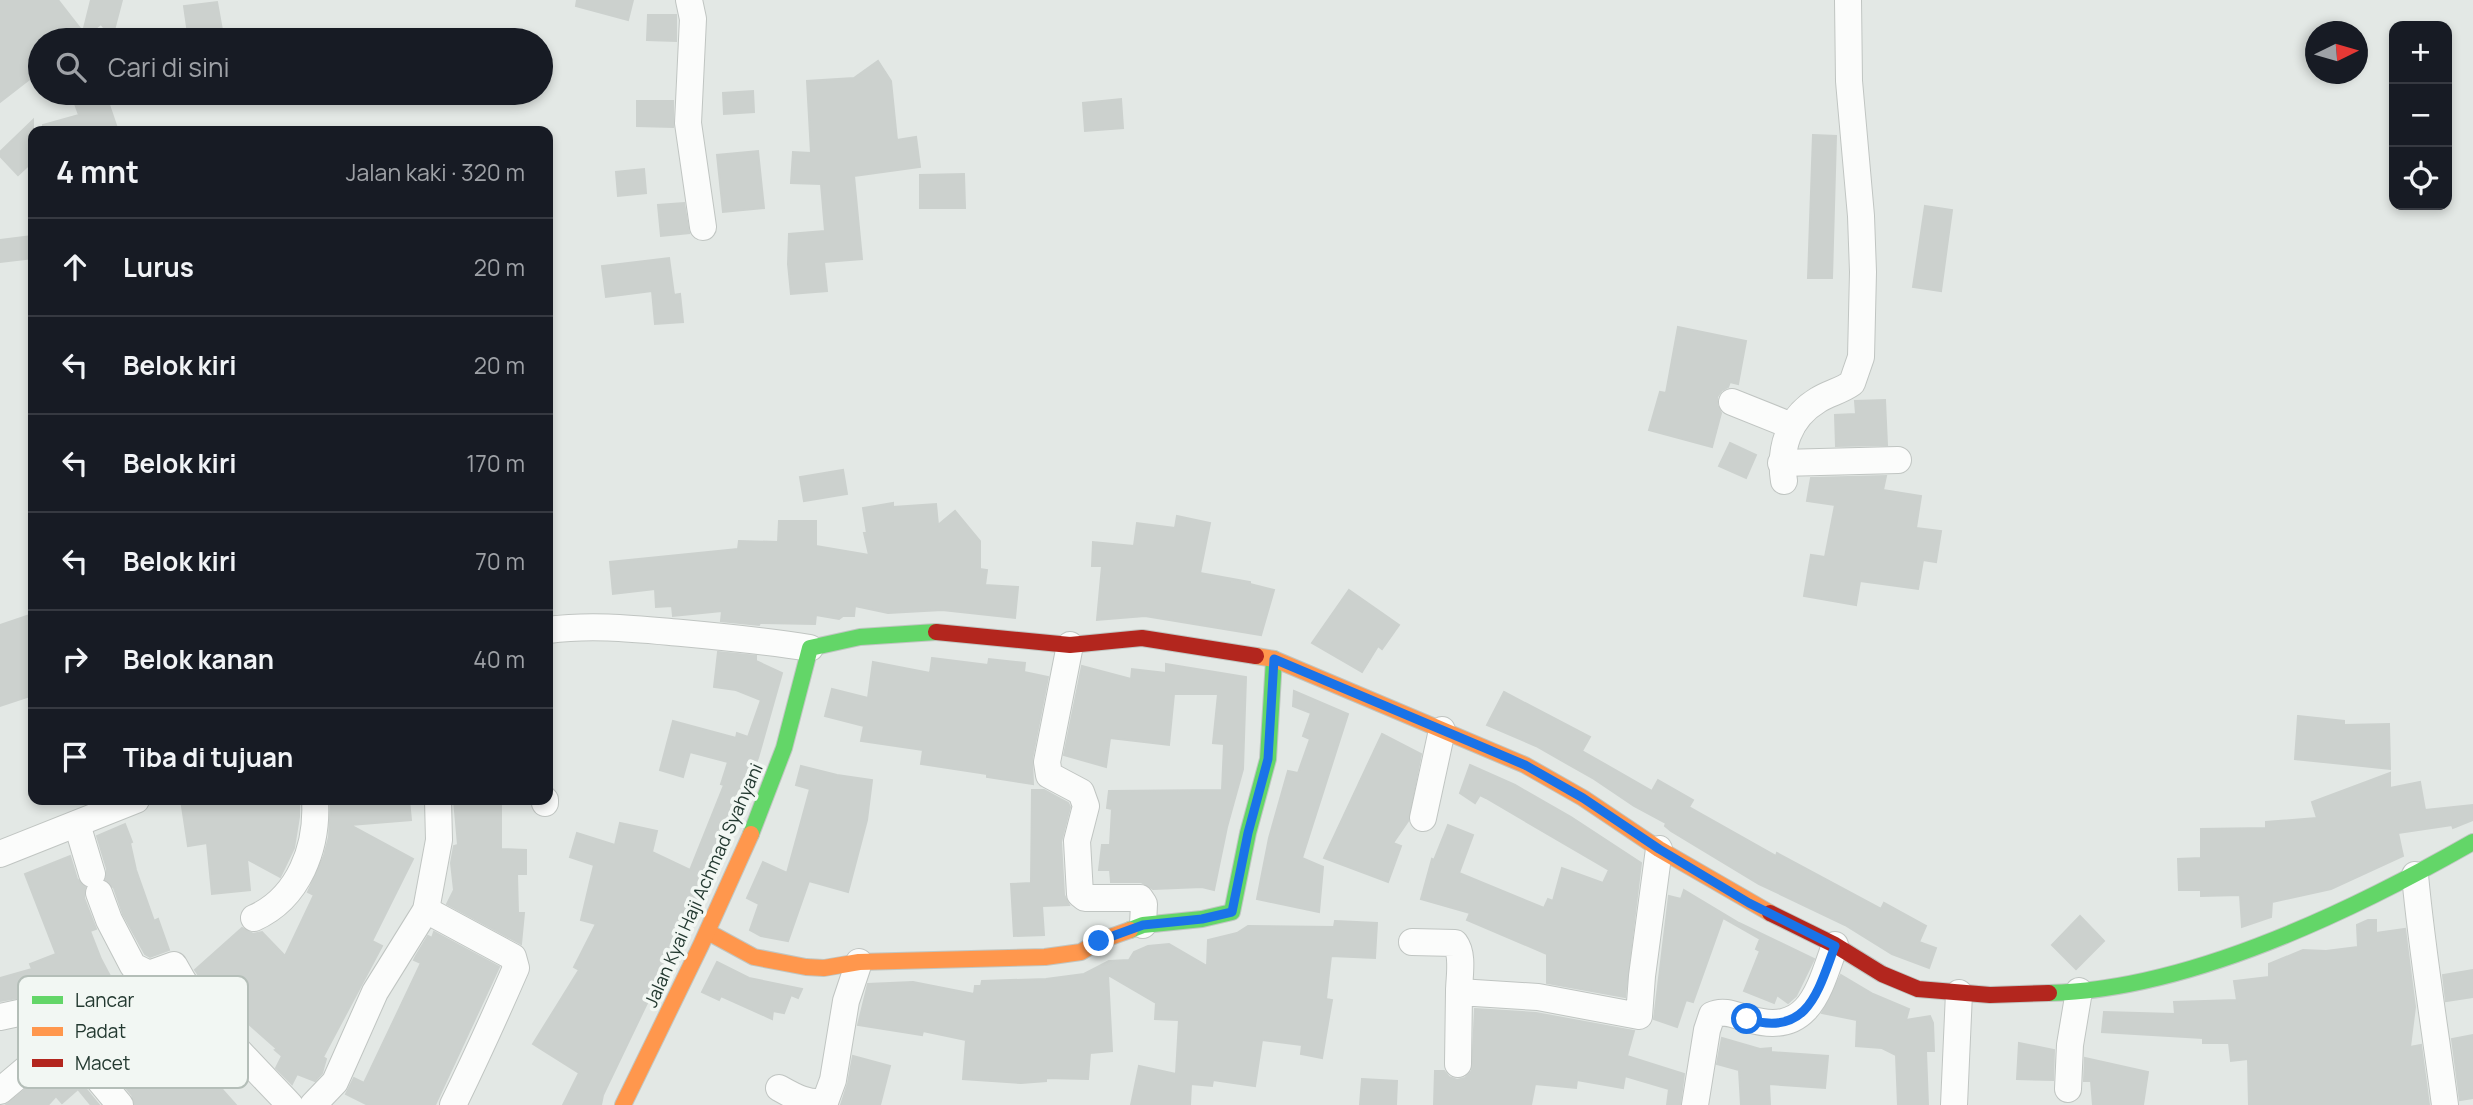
<!DOCTYPE html>
<html lang="id">
<meta charset="utf-8">
<style>
body{margin:0;font-family:Manrope,sans-serif;background:#20242c;color:#f1f3f6}
.controls{position:absolute;right:21px;top:21px;display:grid;overflow:hidden;border-radius:14px;box-shadow:0 4px 10px #0003}
.controls button{width:63px;height:63px;display:grid;place-items:center;padding:0;border:0;border-bottom:2px solid #363941;background:#171b24;color:#f1f3f6;font:35px sans-serif}
.compass{position:absolute;left:2305px;top:21px;width:63px;height:63px;border-radius:50%;background:#171b24;box-shadow:0 4px 10px #0003;rotate:85deg}
.stop{position:absolute;width:21px;height:21px;margin:-16px;border:5px solid #1a73e8;border-radius:50%;background:#fff}
.stop.end{background:#1a73e8;border-color:#fff;box-shadow:0 2px 7px #0008}
.list{margin:0;padding:0;list-style:none}
h2{display:flex;justify-content:space-between;align-items:center;height:91px;margin:0;padding:0 28px;font-size:30px}
h2 small{font-size:23px;font-weight:400;color:#9ea1a6}
.list li{display:grid;grid-template-columns:46px 1fr auto;gap:21px;align-items:center;box-sizing:border-box;height:98px;padding:0 28px;border-top:2px solid #363941}
.list b{display:block;font-size:26px;white-space:nowrap}
.list em{font-size:23px;font-style:normal;color:#9ea1a6}
.icon{flex:none;width:38px;height:38px;fill:none;stroke:currentColor;stroke-width:2;stroke-linecap:round;stroke-linejoin:round}
.map{position:relative;flex:none;width:2473px;height:1105px;overflow:hidden}
.search{position:absolute;background:#171b24;box-shadow:0 4px 10px #0003;left:28px;top:28px;width:525px;height:77px;display:flex;align-items:center;gap:18px;box-sizing:border-box;padding:0 24px;border-radius:38px;color:#9ea1a6;font-size:26px}
.panel{position:absolute;background:#171b24;box-shadow:0 4px 10px #0003;left:28px;top:126px;width:525px;height:679px;border-radius:14px}
.map>svg:first-child{display:block}
.building{fill:#ccd1ce;stroke:#ccd1ce;stroke-width:2}
.lines{fill:none;stroke-linecap:round;stroke-linejoin:round}
.street-casing{stroke:#c0c5c2;stroke-width:28}
.fast-casing{stroke:#c0c6c2;stroke-width:18}
.slow-casing{stroke:#c0c6c2;stroke-width:18}
.jam-casing{stroke:#c0c6c2;stroke-width:18}
.street{stroke:#fbfcfb;stroke-width:26}
.fast{stroke:#63d668;stroke-width:16}
.slow{stroke:#ff974d;stroke-width:16}
.jam{stroke:#b3261e;stroke-width:16}
.route{stroke:#1a73e8;stroke-width:9}
.labels{text-anchor:middle;dominant-baseline:central;stroke-width:7;stroke-linejoin:round;paint-order:stroke}
.street-label{font-size:18px;fill:#233930;stroke:#f2f7f3}
.key{fill:#f2f7f3;stroke:#b4beb8;stroke-width:2}
.key-label{font-size:19px;fill:#233930}
</style>
<div class="map">
<svg width="2473" height="1105" viewBox="0 0 2473 1105">
<rect width="100%" height="100%" fill="#e3e8e5"/>
<g class="building">
<polygon points="0,0 58,0 83,32 91,0 122,0 112,38 101,24 85,36 88,40 40,40 40,71 0,102"/>
<polygon points="577,0 633,0 628,20 576,6"/>
<polygon points="217,2 222,30 188,34 184,6"/>
<polygon points="648,15 676,15 676,41 647,40"/>
<polygon points="878,61 891,81 897,140 916,137 920,167 854,176 862,259 824,262 827,291 791,294 788,264 789,234 825,231 821,184 791,183 793,152 811,153 807,81 854,78"/>
<polygon points="753,91 754,112 724,114 723,93"/>
<polygon points="71,93 105,93 118,131 43,131 43,125 79,115"/>
<polygon points="1121,99 1123,128 1085,131 1083,103"/>
<polygon points="637,101 673,101 673,127 637,126"/>
<polygon points="33,120 33,161 18,175 0,156 0,152"/>
<polygon points="1813,135 1836,136 1832,278 1808,278"/>
<polygon points="758,151 764,208 723,212 717,155"/>
<polygon points="644,169 646,193 618,196 616,172"/>
<polygon points="964,174 965,208 920,208 920,175"/>
<polygon points="684,203 689,233 661,236 658,205"/>
<polygon points="1925,206 1952,210 1941,291 1913,287"/>
<polygon points="33,236 33,258 0,262 0,240"/>
<polygon points="669,258 674,295 680,294 683,322 655,324 652,291 606,297 602,266"/>
<polygon points="1678,327 1746,341 1738,384 1730,382 1728,387 1722,390 1717,397 1717,405 1721,413 1712,447 1649,430 1660,392 1666,393"/>
<polygon points="1885,400 1887,445 1836,446 1835,415 1856,414 1855,401"/>
<polygon points="1730,443 1756,455 1746,478 1719,466"/>
<polygon points="843,470 847,494 804,501 800,477"/>
<polygon points="1886,476 1883,490 1921,496 1916,528 1941,531 1936,562 1923,560 1918,589 1860,581 1856,605 1804,596 1811,555 1825,557 1835,505 1807,501 1811,478"/>
<polygon points="893,503 893,507 936,504 938,525 955,511 980,541 980,569 987,570 985,585 1018,587 1015,618 942,610 888,613 855,606 854,616 843,616 839,619 816,615 815,624 760,623 759,625 721,621 722,611 673,616 672,606 656,607 655,589 613,594 610,562 738,549 739,541 778,542 779,521 816,521 816,546 869,555 864,533 867,533 863,508"/>
<polygon points="1177,516 1210,523 1200,573 1250,582 1250,584 1274,590 1261,635 1145,616 1097,620 1102,566 1092,566 1093,542 1134,546 1137,523 1175,528"/>
<polygon points="1349,590 1399,625 1382,649 1378,646 1362,672 1312,643"/>
<polygon points="33,614 33,695 0,706 0,625"/>
<polygon points="718,652 756,656 756,661 782,673 758,758 718,855 603,1095 601,1105 563,1105 579,1073 533,1044 579,970 574,967 596,924 581,920 594,865 570,857 577,833 615,845 620,823 657,831 652,852 690,870 724,785 721,784 728,762 690,752 683,777 660,770 673,721 736,738 737,733 748,737 761,700 736,690 714,687"/>
<polygon points="932,658 988,665 989,659 1025,663 1024,672 1048,677 1032,759 1033,784 987,777 987,774 921,764 923,750 861,741 864,726 825,716 832,689 868,698 873,662 930,673"/>
<polygon points="1166,664 1246,677 1243,769 1227,827 1214,890 1202,887 1153,889 1141,882 1111,882 1110,870 1099,870 1102,845 1110,845 1112,809 1107,808 1109,791 1222,790 1224,744 1213,743 1218,694 1174,694 1169,745 1110,738 1106,767 1064,755 1082,666 1131,679 1132,669 1166,673"/>
<polygon points="1294,691 1348,714 1302,858 1323,867 1319,912 1257,899 1269,838 1288,771 1298,773 1310,739 1303,736 1311,713 1293,706"/>
<polygon points="1504,692 1590,737 1582,751 1652,791 1658,780 1693,800 1689,807 1776,856 1777,853 1881,909 1884,903 1926,926 1919,942 1936,948 1929,968 1892,954 1845,925 1759,884 1671,831 1665,826 1666,823 1634,806 1594,779 1536,746 1487,725"/>
<polygon points="2298,716 2344,721 2344,725 2389,724 2390,769 2295,759"/>
<polygon points="1382,734 1421,754 1408,821 1393,843 1401,846 1388,882 1324,858"/>
<polygon points="1470,765 1515,785 1571,817 1641,863 1625,997 1547,983 1547,954 1467,920 1470,913 1421,899 1432,859 1434,860 1448,825 1473,835 1459,873 1544,908 1548,899 1553,901 1562,868 1603,883 1609,870 1486,798 1480,795 1475,803 1460,793"/>
<polygon points="801,766 837,775 872,780 867,820 848,892 809,881 788,941 761,936 750,930 759,904 747,898 763,862 787,873 810,789 796,785"/>
<polygon points="2390,773 2390,788 2420,782 2425,810 2473,805 2473,820 2453,828 2452,825 2398,833 2403,856 2331,889 2272,902 2271,917 2242,927 2240,895 2201,896 2201,890 2179,890 2178,859 2201,858 2201,829 2266,828 2266,822 2317,818 2312,802"/>
<polygon points="1032,790 1044,790 1068,803 1070,807 1061,842 1064,895 1069,905 1042,906 1044,935 1014,936 1011,884 1031,883"/>
<polygon points="181,800 299,800 299,817 294,848 281,875 280,877 247,859 250,890 212,894 207,843 188,846"/>
<polygon points="331,800 409,800 411,820 350,825 413,859 372,941 382,946 323,1057 326,1059 322,1073 315,1081 297,1074 292,1084 276,1068 282,1056 275,1050 277,1049 242,1018 241,1020 220,1002 218,1003 195,970 242,928 253,934 262,932 285,956 314,895 308,892 324,856 329,837"/>
<polygon points="454,800 501,800 501,849 526,850 526,874 517,874 518,913 524,913 521,944 447,904 454,890 451,863 454,846 458,845"/>
<polygon points="125,824 132,842 130,843 136,870 154,921 158,919 169,950 150,957 145,954 123,914 114,888 106,880 107,869 97,836"/>
<polygon points="70,856 77,879 85,887 84,898 96,929 90,931 101,959 164,1078 183,1069 159,1006 172,993 196,1025 179,1041 236,1105 135,1105 132,1095 94,1049 104,1040 77,990 53,1003 40,994 0,1001 0,978 32,969 30,964 56,954 25,874"/>
<polygon points="1684,890 1739,923 1814,959 1796,996 1788,1003 1777,995 1774,1003 1744,991 1760,951 1756,949 1760,939 1723,918 1693,1002 1686,1000 1677,1027 1654,1019 1669,896 1681,899"/>
<polygon points="2080,916 2104,941 2076,969 2052,945"/>
<polygon points="2368,920 2376,920 2376,933 2405,929 2415,1007 2410,1047 2421,1045 2429,1105 2249,1105 2248,1059 2231,1061 2229,1043 2203,1043 2203,1038 2102,1032 2104,1012 2175,1014 2174,1002 2237,1000 2234,981 2269,977 2269,964 2303,950 2326,951 2358,947 2357,925"/>
<polygon points="1335,921 1377,923 1375,958 1331,956 1326,999 1332,1000 1322,1058 1301,1054 1302,1045 1262,1040 1255,1086 1213,1080 1212,1086 1191,1084 1190,1105 1131,1105 1139,1066 1176,1074 1179,1020 1155,1019 1156,1003 1108,975 1112,1051 1090,1053 1088,1079 1046,1078 1046,1081 1021,1083 963,1079 966,1040 923,1031 922,1035 858,1025 868,984 913,982 974,994 975,986 981,986 982,981 1046,979 1084,974 1109,961 1129,960 1134,952 1148,946 1169,944 1207,966 1208,940 1237,933 1248,926 1334,927"/>
<polygon points="434,932 499,967 435,1105 368,1105 346,1094 354,1078 364,1083 421,963 414,960 416,956 428,936 432,938"/>
<polygon points="717,962 749,978 802,989 798,998 791,995 784,1013 773,1011 772,1019 721,996 719,1000 702,992"/>
<polygon points="2473,970 2473,997 2446,1001 2443,975"/>
<polygon points="1841,975 1873,994 1909,1009 1906,1020 1930,1016 1933,1023 1934,1051 1926,1051 1928,1105 1898,1105 1896,1055 1882,1048 1856,1046 1857,1020 1822,1013"/>
<polygon points="1475,1009 1536,1013 1634,1031 1627,1056 1684,1074 1680,1105 1667,1105 1669,1089 1625,1076 1623,1088 1577,1080 1576,1088 1535,1084 1531,1105 1434,1105 1435,1071 1444,1071 1449,1077 1457,1080 1465,1078 1472,1071"/>
<polygon points="2473,1035 2473,1098 2460,1100 2452,1039"/>
<polygon points="1722,1038 1760,1049 1771,1048 1771,1052 1828,1056 1825,1088 1769,1084 1770,1105 1741,1105 1739,1070 1717,1064"/>
<polygon points="2019,1043 2054,1050 2053,1080 2017,1079"/>
<polygon points="853,1056 890,1066 880,1105 841,1105 848,1083"/>
<polygon points="2085,1058 2148,1072 2143,1105 2093,1105 2091,1081 2084,1081"/>
<polygon points="62,1060 99,1105 91,1105 78,1089 62,1103 56,1096 48,1105 6,1105"/>
<polygon points="1362,1079 1397,1081 1396,1105 1360,1105"/>
</g>
<g class="lines">
<defs>
<g id="street">
<polyline points="689,0 693,19 688,123 703,227"/>
<polyline points="1732,402 1792,426"/>
<polyline points="1781,463 1898,460"/>
<path d="M1784 481C1779 449 1788 418 1818 400 1829 393 1841 391 1852 383L1861 357 1863 272 1861 216 1849 81 1848 0"/>
<path d="M548 630C593 624 636 629 682 633 725 637 767 641 810 648"/>
<polyline points="1070,645 1047,762 1049,775 1081,792 1086,806 1077,841 1080,894 1085,898 1140,898 1144,904 1143,925"/>
<polyline points="545,800 545,803"/>
<polyline points="1423,818 1442,730"/>
<polyline points="77,824 92,874"/>
<polyline points="0,854 136,800"/>
<path d="M2415 875C2422 952 2435 1028 2445 1105"/>
<path d="M99 893 109 920 133 966 149 974 174 965C202 1018 249 1061 290 1105"/>
<path d="M426 910 513 957 516 968C496 1014 475 1060 453 1105"/>
<path d="M254 918C299 898 318 847 315 800"/>
<path d="M1412 942 1455 943C1464 955 1459 977 1459 992"/>
<polyline points="0,1017 37,1009 49,1020 120,1105"/>
<polyline points="1458,1064 1459,992 1538,997 1639,1016 1642,976 1659,849"/>
<path d="M779 1088C795 1097 807 1104 825 1102L833 1080 846 1001 859 962"/>
<polyline points="2068,1089 2070,1045 2079,991"/>
<polyline points="0,1091 63,1038"/>
<polyline points="313,1105 335,1082 375,992 426,910 439,840 438,800"/>
<path d="M1695 1105 1707 1030 1712 1015C1724 1009 1737 1016 1749 1019 1809 1037 1819 990 1835 945"/>
<polyline points="1954,1105 1959,993"/>
</g>
<g id="fast">
<polyline points="751,834 784,748 810,648 860,637 936,632"/>
<polyline points="1130,930 1143,925 1202,919 1232,912 1248,833 1268,759 1274,659"/>
<path d="M2049 993C2188 990 2354 910 2473 842"/>
</g>
<g id="slow">
<polyline points="1256,656 1274,659 1525,765 1583,798 1659,849 1770,913"/>
<polyline points="708,932 754,957 806,967 824,968 859,962 1045,957 1081,952 1099,941 1130,930"/>
<polyline points="623,1105 701,945 751,834"/>
</g>
<g id="jam">
<polyline points="936,632 1070,645 1142,638 1256,656"/>
<polyline points="1770,913 1835,945 1882,974 1918,989 1990,995 2049,993"/>
</g>
</defs>
<use href="#street" class="street-casing"/>
<use href="#fast" class="fast-casing"/>
<use href="#slow" class="slow-casing"/>
<use href="#jam" class="jam-casing"/>
<use href="#street" class="street"/>
<use href="#fast" class="fast"/>
<use href="#slow" class="slow"/>
<use href="#jam" class="jam"/>
</g>
<g class="lines">
<path class="route" d="M1099 941 1143 925 1202 919 1232 912 1248 833 1268 759 1274 659 1525 765 1583 798 1659 849 1749 903 1835 946C1818 991 1808 1038 1747 1019"/>
</g>
<g class="labels">
<g class="street-label">
<text transform="translate(703 885) rotate(-66)">Jalan Kyai Haji Achmad Syahyani</text>
</g>
</g>
<rect x="18" y="976" width="230" height="112" rx="10" class="key"/>
<rect x="32" y="996" width="31" height="8" fill="#63d668"/>
<rect x="32" y="1027" width="31" height="9" fill="#ff974d"/>
<rect x="32" y="1059" width="31" height="8" fill="#b3261e"/>
<g class="key-label">
<text x="75" y="1007">Lancar</text>
<text x="75" y="1038">Padat</text>
<text x="75" y="1070">Macet</text>
</g>
</svg>
<div class="controls">
<button>+</button>
<button>−</button>
<button><svg class="icon" aria-label="locate" viewBox="0 0 24 24"><circle cx="12" cy="12" r="6"/><path d="M12 2v4M12 18v4M2 12h4M18 12h4"/></svg></button>
</div>
<svg class="compass" viewBox="-18 -18 36 36"><path d="M0-13l5 13h-10z" fill="#e53935"/><path d="M0 13l5-13h-10z" fill="#9ea1a6"/></svg>
<div class="stop" style="left:1747px;top:1019px"></div>
<div class="stop end" style="left:1099px;top:941px"></div>
<div class="search"><svg class="icon" aria-label="search" viewBox="0 0 24 24"><circle cx="10" cy="10" r="6"/><path d="M15 15l6 6"/></svg>Cari di sini</div>
<section class="panel">
<h2>4 mnt<small>Jalan kaki · 320 m</small></h2>
<ul class="list">
<li><svg class="icon" aria-label="ahead" viewBox="0 0 24 24"><path d="M12 20V5M6 11l6-6 6 6"/></svg><div><b>Lurus</b></div><em>20 m</em></li>
<li><svg class="icon" aria-label="left" viewBox="0 0 24 24"><path d="M17 20v-9H6M10 6l-5 5 5 5"/></svg><div><b>Belok kiri</b></div><em>20 m</em></li>
<li><svg class="icon" aria-label="left" viewBox="0 0 24 24"><path d="M17 20v-9H6M10 6l-5 5 5 5"/></svg><div><b>Belok kiri</b></div><em>170 m</em></li>
<li><svg class="icon" aria-label="left" viewBox="0 0 24 24"><path d="M17 20v-9H6M10 6l-5 5 5 5"/></svg><div><b>Belok kiri</b></div><em>70 m</em></li>
<li><svg class="icon" aria-label="right" viewBox="0 0 24 24"><path d="M7 20v-9h11M14 6l5 5-5 5"/></svg><div><b>Belok kanan</b></div><em>40 m</em></li>
<li><svg class="icon" aria-label="arrive" viewBox="0 0 24 24"><path d="M6 21V4h12l-3 4 3 4H6"/></svg><div><b>Tiba di tujuan</b></div></li>
</ul>
</section>
</div>
